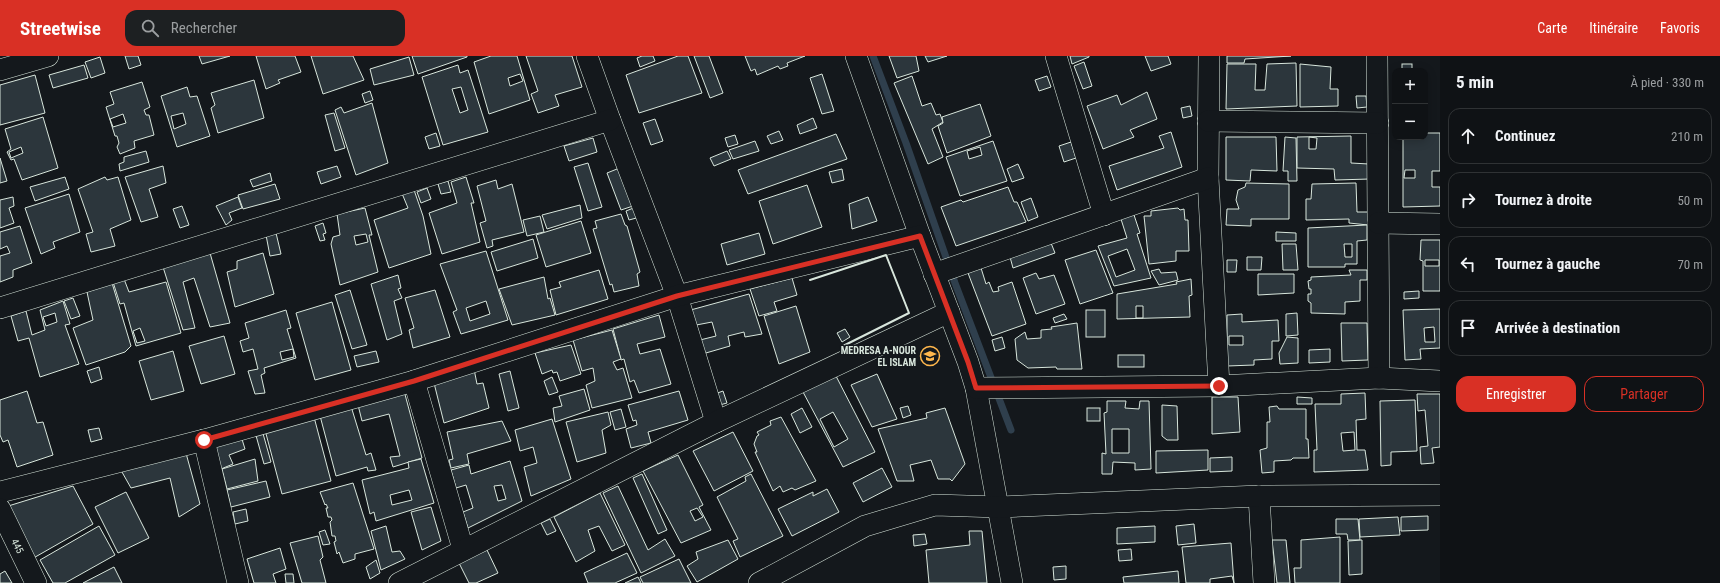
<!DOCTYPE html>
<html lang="fr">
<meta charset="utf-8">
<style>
body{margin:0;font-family:"Roboto Condensed",sans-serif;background:#1d2022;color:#f1f3f6}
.controls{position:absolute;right:12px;top:12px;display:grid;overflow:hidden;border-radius:8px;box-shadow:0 2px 10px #0003}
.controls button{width:36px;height:36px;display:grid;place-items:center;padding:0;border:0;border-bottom:1px solid #2f3234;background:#0f1215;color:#f1f3f6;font:20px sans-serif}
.stop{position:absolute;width:12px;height:12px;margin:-9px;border:3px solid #d93025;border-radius:50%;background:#fff}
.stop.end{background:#d93025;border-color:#fff;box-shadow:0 1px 4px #0008}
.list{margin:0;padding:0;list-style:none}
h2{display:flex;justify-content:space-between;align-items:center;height:52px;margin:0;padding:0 16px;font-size:17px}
h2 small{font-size:13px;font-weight:400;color:#9b9ea0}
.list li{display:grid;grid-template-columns:26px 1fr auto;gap:12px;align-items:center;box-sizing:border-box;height:56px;margin:0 8px 8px;padding:0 8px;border:1px solid #2f3234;border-radius:12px}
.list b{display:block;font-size:15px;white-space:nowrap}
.list em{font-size:13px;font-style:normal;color:#9b9ea0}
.actions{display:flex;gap:8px;padding:12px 16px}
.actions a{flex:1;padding:9px 0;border:1px solid #d93025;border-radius:12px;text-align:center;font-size:14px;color:#d93025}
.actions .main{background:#d93025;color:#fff}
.icon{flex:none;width:22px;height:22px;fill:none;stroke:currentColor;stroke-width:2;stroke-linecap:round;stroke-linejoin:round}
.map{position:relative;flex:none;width:1440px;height:527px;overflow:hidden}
header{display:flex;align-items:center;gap:24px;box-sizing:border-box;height:56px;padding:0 20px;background:#d93025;color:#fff}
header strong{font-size:19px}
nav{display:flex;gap:22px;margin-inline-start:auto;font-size:14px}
.search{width:280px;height:36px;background:#1d2022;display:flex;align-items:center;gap:10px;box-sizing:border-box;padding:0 14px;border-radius:12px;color:#9b9ea0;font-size:15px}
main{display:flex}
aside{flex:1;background:#0f1215}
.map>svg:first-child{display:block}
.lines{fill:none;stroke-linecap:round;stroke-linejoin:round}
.stream{stroke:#2f3f4d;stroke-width:7}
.building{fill:#2c363c;stroke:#d8e6dc;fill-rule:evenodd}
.street-casing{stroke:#d8e6dc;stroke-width:22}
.street{stroke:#14181c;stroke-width:21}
.wall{stroke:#d8e6dc;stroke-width:2}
.route{stroke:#d93025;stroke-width:5}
.labels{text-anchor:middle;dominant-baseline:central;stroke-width:3;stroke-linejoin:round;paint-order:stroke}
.poi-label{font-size:10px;font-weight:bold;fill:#d8e6dc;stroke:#14181c;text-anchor:end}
.street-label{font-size:10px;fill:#d8e6dc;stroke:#14181c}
</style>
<header>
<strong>Streetwise</strong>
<div class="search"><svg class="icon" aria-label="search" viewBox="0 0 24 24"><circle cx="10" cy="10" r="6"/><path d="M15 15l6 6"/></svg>Rechercher</div>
<nav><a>Carte</a><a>Itinéraire</a><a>Favoris</a></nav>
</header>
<main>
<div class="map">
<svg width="1440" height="527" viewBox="0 0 1440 527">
<rect width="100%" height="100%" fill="#14181c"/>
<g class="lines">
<polyline class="stream" points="873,0 906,87 955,227 1011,374"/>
</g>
<g class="building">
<polygon points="125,0 138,0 141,9 129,13"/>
<polygon points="199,0 230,0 202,8"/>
<polygon points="256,0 295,0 301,16 278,24 280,27 266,33"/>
<polygon points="311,0 353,0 364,24 323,38"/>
<polygon points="412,0 467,0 467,1 418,18"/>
<path d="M491 0H517L530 44 489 58 474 6ZM520 18 523 25 510 30 508 22Z"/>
<polygon points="526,0 572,0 582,31 555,39 559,50 538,57 531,38 538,35"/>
<polygon points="642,0 653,0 655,5 640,11 637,2"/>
<polygon points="678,0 688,0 702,37 639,57 626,19"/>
<polygon points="694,0 709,0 723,37 710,42"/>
<polygon points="745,0 805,0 787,7 788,10 780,13 778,10 757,19 755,13 751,15"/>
<polygon points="889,0 916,0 919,15 897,22"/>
<polygon points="925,0 947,0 928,6"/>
<polygon points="1070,0 1089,0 1089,1 1072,8"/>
<polygon points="1145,0 1168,0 1171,8 1151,15"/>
<polygon points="1227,0 1291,0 1245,3 1244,7 1227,7"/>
<polygon points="100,1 105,17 91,22 85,6"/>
<polygon points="409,1 414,19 374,29 370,13"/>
<polygon points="1084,6 1092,30 1083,33 1074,10"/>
<polygon points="1296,7 1297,50 1226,53 1227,8 1256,8 1255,34 1265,34 1267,8"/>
<polygon points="1300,8 1331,11 1330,33 1338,33 1338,50 1300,51"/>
<rect x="1402" y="8" width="10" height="7"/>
<polygon points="84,9 88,22 53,32 49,19"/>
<path d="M458 9 460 17 468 14 488 76 443 89 422 21ZM461 31 468 54 460 57 452 33Z"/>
<polygon points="822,18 834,55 822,58 810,22"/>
<polygon points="35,19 45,57 0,69 0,29"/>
<polygon points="912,20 922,50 931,47 936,59 940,58 943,66 932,73 943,101 928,108 894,27"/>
<polygon points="1047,20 1051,31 1039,35 1035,24"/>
<polygon points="254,24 264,62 218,77 211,52 215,49 211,37"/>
<path d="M142 26 150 51 144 54 146 59H149L154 79 134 85 135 92 120 98 117 91 119 87 117 80H115L106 51 114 48 110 36ZM123 58 126 67 113 71 110 63Z"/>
<path d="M187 31 190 41 197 40 210 80 177 91 161 40ZM183 57 186 68 174 73 171 60Z"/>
<polygon points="370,35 373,44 365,47 362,38"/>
<polygon points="1147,36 1157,63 1130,74 1134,81 1103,93 1087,50 1117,39 1121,49"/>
<polygon points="1356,40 1366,40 1367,51 1357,52"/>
<polygon points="372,47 388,107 356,119 335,54 341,51 344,57"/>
<polygon points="980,48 991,80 947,97 938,70 943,67 942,61"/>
<polygon points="1190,50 1192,60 1183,62 1181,52"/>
<polygon points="334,57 345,92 335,95 325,59"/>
<path d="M43 61 58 112 22 124 14 103 11 104 7 96 11 93 5 73ZM21 91 23 97 11 102 9 96Z"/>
<polygon points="813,62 817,72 800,78 797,69"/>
<polygon points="655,63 663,85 651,89 643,67"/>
<polygon points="779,75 783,84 771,88 767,80"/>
<polygon points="1171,76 1182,111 1117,134 1109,110 1164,92 1159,80"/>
<polygon points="436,77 440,90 429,93 425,81"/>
<path d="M1425 77H1440V115H1432V131H1440V150L1403 151V81H1425ZM1405 114H1415V122H1404Z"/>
<polygon points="836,78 847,103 748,138 738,114"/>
<polygon points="735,79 738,88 728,91 725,82"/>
<path d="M1351 80V107L1369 108 1370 123 1335 124 1334 113 1297 112V81ZM1309 81 1317 82 1316 93H1309Z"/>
<polygon points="1226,81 1276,81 1277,115 1251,114 1250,125 1226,124"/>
<polygon points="1285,81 1296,82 1297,125 1288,125 1288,115 1283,115"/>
<polygon points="593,82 597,96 569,105 564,90"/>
<polygon points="755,85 759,95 733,103 729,94"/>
<path d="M993 85 1007 125 960 140 946 101ZM980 91 982 99 969 103 967 95Z"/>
<polygon points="1071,86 1076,102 1064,106 1059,90"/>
<polygon points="146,95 149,106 120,115 119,108 124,106 124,101"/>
<polygon points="727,95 731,103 714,110 710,102"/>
<polygon points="0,102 7,125 0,127"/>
<polygon points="588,107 602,151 588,155 574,111"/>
<polygon points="1018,108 1024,122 1012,126 1007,113"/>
<polygon points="163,110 166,127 149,133 158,161 141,166 125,121"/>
<polygon points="337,110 341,121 321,128 317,116"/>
<polygon points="622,111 636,149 621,154 607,117"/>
<polygon points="842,113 844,124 832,127 829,116"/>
<polygon points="270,117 272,125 253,131 250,124"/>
<polygon points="65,121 69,133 35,145 30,131"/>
<polygon points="105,121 107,124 118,121 131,164 110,173 115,190 91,196 86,178 93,176 78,133"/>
<polygon points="466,121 474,147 471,147 480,186 442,198 429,157 457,147 451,126"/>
<polygon points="496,124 498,133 512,128 524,176 492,184 493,190 487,192 480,167 486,165 477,130"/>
<polygon points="448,125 451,136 441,138 438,128"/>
<polygon points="1246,127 1289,128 1289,163 1251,163 1251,170 1226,169 1227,153 1239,153 1236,144 1238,134 1245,131"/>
<polygon points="1356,127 1357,156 1368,156 1368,169 1349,167 1349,163 1306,164 1306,143 1311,143 1312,128"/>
<polygon points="275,128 280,143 243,153 238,139"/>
<polygon points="807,129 822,171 773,188 759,145"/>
<polygon points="413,131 423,160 431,198 389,212 374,164 408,152 401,135"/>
<polygon points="1008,131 1014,146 1017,146 1026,166 956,190 941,151 961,144 963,146"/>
<polygon points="427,132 431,143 421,147 417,136"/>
<polygon points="69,138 80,176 53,186 55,192 41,198 25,152"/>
<polygon points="13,141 14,150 9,152 14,167 0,172 0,144"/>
<polygon points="238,141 242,152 229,157 232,164 226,169 216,150"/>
<polygon points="868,141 877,165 852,173 849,148"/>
<polygon points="1031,142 1038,161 1028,165 1021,146"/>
<polygon points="580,149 582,162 547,173 542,159"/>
<polygon points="182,150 189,169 180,172 173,153"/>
<polygon points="636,151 640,161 629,164 626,155"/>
<path d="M365 152 372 179H369L378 216 340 229 331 188 333 181 340 179 337 158ZM366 178 368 186 356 189 354 180Z"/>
<polygon points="1178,152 1180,154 1184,153 1185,164 1188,164 1189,195 1176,195 1176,205 1149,208 1144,160 1151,160 1151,155"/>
<path d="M1133 156 1140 177 1137 178 1151 222 1114 230 1098 190 1127 182 1120 160ZM1127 193 1135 214 1116 221 1108 200Z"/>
<polygon points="621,158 625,169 627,170 640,216 637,218 639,230 614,236 612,228 610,229 593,173 597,172 595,165"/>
<polygon points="540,160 544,176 527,180 523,164"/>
<polygon points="581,165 591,197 546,211 536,179"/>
<polygon points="323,167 326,177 323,178 325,184 320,185 315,170"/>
<path d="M1367 169V184L1357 185V208H1345V211H1308V172ZM1344 188H1352V201H1345Z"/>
<polygon points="20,170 32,207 13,214 13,221 0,226 0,200 10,197 7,190 0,193 0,176"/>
<polygon points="1276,176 1296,177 1296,185 1276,185"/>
<polygon points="276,177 281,198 270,200 266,179"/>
<polygon points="759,177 765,198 727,209 721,188"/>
<polygon points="533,183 538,202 497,215 491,196"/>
<path d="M1421 184H1440V235H1423V205L1420 204ZM1425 204H1439V210H1425Z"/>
<polygon points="1051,187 1055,197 1013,212 1010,201"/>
<polygon points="1282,188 1296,188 1298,214 1283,214"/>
<polygon points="1096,194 1113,237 1080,248 1065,204"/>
<path d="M486 195 508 264 461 278 453 256 457 254 440 208ZM486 245 490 258 470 265 466 252Z"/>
<polygon points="210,197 230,267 210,271 194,222 183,226 195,272 183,274 163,211"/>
<polygon points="263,197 274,238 235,251 227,216 237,213 237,205"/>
<polygon points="1247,201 1262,201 1261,214 1247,214"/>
<polygon points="1227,204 1237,204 1236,216 1227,216"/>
<polygon points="981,212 986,228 989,226 993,236 999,235 998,231 1012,226 1026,268 992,280 968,217"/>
<polygon points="1159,213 1161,217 1176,216 1178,224 1159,229 1151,215"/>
<polygon points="599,214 608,243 556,259 550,234 561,231 559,226"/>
<polygon points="1349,214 1367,214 1367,224 1360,224 1360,245 1345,246 1345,258 1311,257 1311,247 1308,245 1308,238 1311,238 1311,233 1309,233 1308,225 1311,224 1311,221 1351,219"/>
<polygon points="1036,217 1039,223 1054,219 1065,248 1036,258 1023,222"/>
<polygon points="1258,218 1294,218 1294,237 1258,239"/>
<polygon points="398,219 401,232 398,233 402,242 394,245 402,278 387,284 371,228"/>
<polygon points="544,221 548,243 550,242 555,259 512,269 499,233"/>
<polygon points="792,222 797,239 774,246 777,255 759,260 750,233"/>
<path d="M124 223 129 236 166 226 181 277 136 290 124 247 120 248 113 226ZM140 272 145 285 137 287 133 275Z"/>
<path d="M1191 223 1192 239 1189 240 1190 261 1117 263V238L1177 228 1176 226ZM1136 250H1143V262H1136Z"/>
<polygon points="112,227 131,290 125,296 86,309 73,272 93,264 87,236"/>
<polygon points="350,234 367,289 352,293 335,239"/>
<polygon points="435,234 450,281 413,292 409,274 414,272 405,242"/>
<polygon points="1419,235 1419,242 1404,243 1404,236"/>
<polygon points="749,238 762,278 745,281 744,276 728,280 730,290 699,299 696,285 716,280 712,266 691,270 687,255"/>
<polygon points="73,242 80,260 71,263 64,245"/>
<path d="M63 245 70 268 65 269 79 308 40 321 29 282 18 285 11 260 26 255 32 279 45 274 40 254ZM55 257 57 266 46 270 43 261Z"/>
<polygon points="332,246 351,314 315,324 296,257"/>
<polygon points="796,250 810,296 779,308 764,260"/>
<path d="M1440 253V292L1420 293 1421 303 1405 304 1403 254ZM1434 271 1435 286H1425L1424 272Z"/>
<path d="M286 254 291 272 287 273 296 302 264 312 265 317 261 319 265 337 255 338 248 315 258 313 253 293 243 296 240 285 249 282 245 267ZM293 293 294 301 282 304 280 296Z"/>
<rect x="1086" y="254" width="19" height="27"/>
<polygon points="1297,257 1298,279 1286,280 1286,258"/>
<polygon points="1064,258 1067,263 1055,267 1053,262"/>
<path d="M1242 258V266L1278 264 1279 285H1272V303L1254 304V309L1227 310V259ZM1229 280H1243V289H1229Z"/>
<polygon points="659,259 665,281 637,288 640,298 660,293 671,328 639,337 634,324 630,326 624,303 621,304 613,273"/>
<polygon points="1077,267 1082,313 1057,313 1056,311 1028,312 1017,304 1015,283 1025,276 1027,283 1041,282 1041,274 1052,273 1051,271"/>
<polygon points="1341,267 1367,267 1368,304 1342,305"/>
<polygon points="845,273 850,281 842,286 837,277"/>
<polygon points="612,274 621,303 613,306 617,314 623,312 632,342 592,352 586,329 595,325 593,312 582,315 573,284"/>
<polygon points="224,280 235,318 201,328 189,290"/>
<polygon points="1002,281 1005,292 995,295 992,284"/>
<polygon points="1287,281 1298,282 1298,307 1280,308 1279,297"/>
<polygon points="571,289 581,318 560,325 557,316 553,317 552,314 542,318 535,297"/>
<polygon points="1330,293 1330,306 1309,307 1309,294"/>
<polygon points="173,295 184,335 151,344 139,305"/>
<polygon points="376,295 379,306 357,311 354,300"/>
<rect x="1118" y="299" width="26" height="12"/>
<polygon points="99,311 102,323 91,327 87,315"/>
<polygon points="474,313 477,328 483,327 489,352 444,367 434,327"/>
<polygon points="510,315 519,352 508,355 499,318"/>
<polygon points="877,318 897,363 872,371 851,329"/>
<path d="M836 320 875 396 843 411 803 336ZM833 356 848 383 834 391 820 363Z"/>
<polygon points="552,321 558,336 549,339 544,325"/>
<polygon points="403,331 422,402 393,411 390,401 400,400 389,358 362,365 357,345"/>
<polygon points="584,333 590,354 555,366 553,352 562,350 559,340"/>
<polygon points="27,335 37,367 43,366 53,399 17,411 8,384 3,386 0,379 0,344"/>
<polygon points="679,335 688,364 648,376 651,387 631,392 626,373 637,369 636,364 633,365 628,349"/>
<polygon points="723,335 727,347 716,350 712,339"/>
<path d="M1365 337 1366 363 1356 364 1357 394H1365L1368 414 1314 416V394H1317L1315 348H1341V338ZM1354 376 1355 394 1343 395 1341 377Z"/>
<polygon points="1417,338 1440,338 1440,391 1432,392 1434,407 1421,408 1420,391 1428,390 1425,354 1418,355"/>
<polygon points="1212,341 1238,341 1240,376 1212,378"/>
<polygon points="1297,341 1312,342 1312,348 1297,348"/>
<polygon points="1415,344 1417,395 1391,396 1391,409 1381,410 1380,345"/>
<path d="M1107 345H1126L1125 352 1139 353 1140 345H1149L1151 413 1135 414V407L1113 406 1112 418H1102V397L1106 398 1104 357 1107 356ZM1112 373H1129V397H1112Z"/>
<polygon points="350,347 366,399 371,397 376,414 368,415 367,411 336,420 319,356"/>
<polygon points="1162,349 1177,350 1178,384 1167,384 1162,380"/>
<polygon points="908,350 911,359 903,362 900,352"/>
<polygon points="1277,350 1279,353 1306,353 1306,383 1308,383 1309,402 1293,402 1291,404 1274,405 1274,416 1262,417 1260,394 1267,392 1267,366 1270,366 1269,351"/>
<polygon points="802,352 812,371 800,377 791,358"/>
<polygon points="945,352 965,408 952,425 950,423 938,423 931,404 910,409 914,425 897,425 878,373 927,362 926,357"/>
<rect x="1087" y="352" width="13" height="13"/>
<polygon points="621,353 626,371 615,374 610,356"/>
<polygon points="608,356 611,369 602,374 606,397 577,406 566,366"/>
<polygon points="314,361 331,425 282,438 265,374"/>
<polygon points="781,361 816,425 795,434 792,432 783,436 780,430 773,435 755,396 757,396 754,388 757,380 759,379 757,376 771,369 770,365"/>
<polygon points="552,363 571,423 531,440 524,411 537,407 533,391 520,395 515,374"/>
<polygon points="502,365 511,385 467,398 469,408 451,412 449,404 453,403 447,376"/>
<polygon points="99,372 102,383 91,386 88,374"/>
<polygon points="262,374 271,406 264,408 255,376"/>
<polygon points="733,376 753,415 714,435 693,395"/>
<polygon points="241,380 245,393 229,399 233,408 221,413 215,388"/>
<polygon points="184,390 200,448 179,461 170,422 131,432 118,409"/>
<polygon points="1208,394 1208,414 1156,417 1156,395"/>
<path d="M678 399 703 449 699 451 711 474 681 487 643 415ZM697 452 703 461 695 465 690 455Z"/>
<polygon points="1232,401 1232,415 1210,416 1210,402"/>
<polygon points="255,403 258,425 227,433 222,413"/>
<path d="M421 403 434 447 376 465 374 456 370 458 362 424 409 412 408 406ZM409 434 412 444 392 449 390 439Z"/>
<path d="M510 405 522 445 468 472 463 456 473 452 466 429 456 432 451 414 469 409 471 418ZM502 429 506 443 498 445 494 430Z"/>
<polygon points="882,412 892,431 863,446 853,427"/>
<polygon points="642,418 667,474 658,478 633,422"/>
<polygon points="751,418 783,480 740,501 733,485 738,483 717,441 746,425 745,421"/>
<polygon points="266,425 270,441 231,451 227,434"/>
<polygon points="353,427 374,493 355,498 355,503 343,507 339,496 337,498 334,486 336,485 335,480 332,480 330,466 332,464 331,461 328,461 326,452 328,452 326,448 325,449 320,436"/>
<polygon points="73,430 93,468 30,504 5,451"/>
<polygon points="618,430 648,494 665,483 675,500 641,517 603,437"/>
<polygon points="827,433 839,456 792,480 778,453 813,436 813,440"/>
<polygon points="126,436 149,482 118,497 95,451"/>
<polygon points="600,437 625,489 612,495 599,470 588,474 595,495 576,506 554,461"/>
<polygon points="431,451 441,485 422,494 411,456"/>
<polygon points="246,453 248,465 235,468 233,456"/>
<polygon points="1428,460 1428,474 1401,475 1401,461"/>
<polygon points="1398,461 1400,479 1360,481 1359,463"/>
<polygon points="550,463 556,475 547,479 541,467"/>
<polygon points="1336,463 1358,463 1360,484 1348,484 1347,478 1336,478"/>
<polygon points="1194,468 1196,487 1178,489 1176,470"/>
<polygon points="99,470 115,499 65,527 53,527 40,504"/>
<polygon points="386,470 392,496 400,495 405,503 381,514 371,475"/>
<polygon points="1155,470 1155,486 1117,488 1117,472"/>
<polygon points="325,474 330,488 323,489 319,476"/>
<polygon points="969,475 982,475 987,527 929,527 926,494 970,489"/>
<polygon points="925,478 927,488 914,490 913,479"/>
<polygon points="318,480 323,501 320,504 326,527 302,527 290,487"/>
<polygon points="1340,481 1340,527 1295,527 1294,512 1301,512 1301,484"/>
<polygon points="728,484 738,503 697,526 687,510 698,503 696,496"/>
<polygon points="1272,484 1286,484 1290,527 1277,527"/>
<polygon points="1362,484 1362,518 1349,519 1348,485"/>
<polygon points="1231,487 1234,527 1232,520 1210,523 1210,527 1186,527 1182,491"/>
<polygon points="280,492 286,513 273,518 276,527 254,527 247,503"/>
<polygon points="1131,493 1132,504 1119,505 1118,494"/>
<polygon points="487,494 498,517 476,527 469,527 459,507"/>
<polygon points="627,497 637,517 615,527 588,527 584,517"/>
<polygon points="679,503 691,527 643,527 640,521"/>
<polygon points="376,504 380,517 370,523 366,511"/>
<polygon points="1066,510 1066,523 1054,524 1053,511"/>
<polygon points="114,511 122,527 83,527"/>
<polygon points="5,515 12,527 0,527 0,518"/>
<polygon points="1178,515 1179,527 1124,527 1123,521"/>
<polygon points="285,518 293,518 294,527 286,527"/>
<polygon points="638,521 641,527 625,527"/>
</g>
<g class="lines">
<defs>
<g id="street">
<polyline points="587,0 610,64 677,240 716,366"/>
<polyline points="856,0 920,180 968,306 976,332 1012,527"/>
<polyline points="1056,0 1104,159"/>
<polyline points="1209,0 1208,122 1219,330"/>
<polyline points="1377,0 1379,322"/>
<polyline points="0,14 48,0"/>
<polyline points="1208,65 1378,67"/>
<polyline points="1378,167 1440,168"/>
<polyline points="934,218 1208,122"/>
<polyline points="0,252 610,64"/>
<polyline points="414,325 463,493"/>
<polyline points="976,332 1219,330 1379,322 1440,325"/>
<polyline points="204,384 238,527"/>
<polyline points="0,436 204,384 414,325 677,240 920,180"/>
<polyline points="1259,440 1264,527"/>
<path id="s1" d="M0 453 36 527"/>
<polyline points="399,527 716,366 949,256"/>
<polyline points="759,527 865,470 935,449 999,451 1259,440 1440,439"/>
</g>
</defs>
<use href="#street" class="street-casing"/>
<use href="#street" class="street"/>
<polyline class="wall" points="810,224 886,199 909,257 841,291"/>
</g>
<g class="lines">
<polyline class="route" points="204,384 414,325 677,240 920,180 968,306 976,332 1219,330"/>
</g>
<defs>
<symbol id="school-ring" viewBox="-11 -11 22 22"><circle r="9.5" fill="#14181c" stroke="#ffb74d" stroke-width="1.5"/><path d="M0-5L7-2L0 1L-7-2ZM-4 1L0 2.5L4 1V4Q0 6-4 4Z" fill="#ffb74d"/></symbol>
</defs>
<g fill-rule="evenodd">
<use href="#school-ring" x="919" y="289" width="22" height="22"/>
</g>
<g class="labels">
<g class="poi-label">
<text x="916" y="294">MEDRESA A-NOUR<tspan x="916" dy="12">EL ISLAM</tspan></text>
</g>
<g class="street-label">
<text stroke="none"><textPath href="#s1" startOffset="41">445</textPath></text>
</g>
</g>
</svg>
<div class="controls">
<button>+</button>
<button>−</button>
</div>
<div class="stop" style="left:204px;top:384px"></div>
<div class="stop end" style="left:1219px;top:330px"></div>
</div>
<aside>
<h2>5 min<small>À pied · 330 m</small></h2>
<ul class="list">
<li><svg class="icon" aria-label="ahead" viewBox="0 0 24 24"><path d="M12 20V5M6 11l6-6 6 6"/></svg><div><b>Continuez</b></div><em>210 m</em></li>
<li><svg class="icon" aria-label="right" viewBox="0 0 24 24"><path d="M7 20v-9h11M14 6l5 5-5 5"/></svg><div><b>Tournez à droite</b></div><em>50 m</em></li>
<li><svg class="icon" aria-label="left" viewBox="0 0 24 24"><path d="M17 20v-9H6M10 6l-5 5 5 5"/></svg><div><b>Tournez à gauche</b></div><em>70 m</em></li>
<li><svg class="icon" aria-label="arrive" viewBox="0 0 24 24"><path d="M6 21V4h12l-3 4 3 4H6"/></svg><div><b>Arrivée à destination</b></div></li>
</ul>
<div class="actions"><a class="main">Enregistrer</a><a>Partager</a></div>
</aside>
</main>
